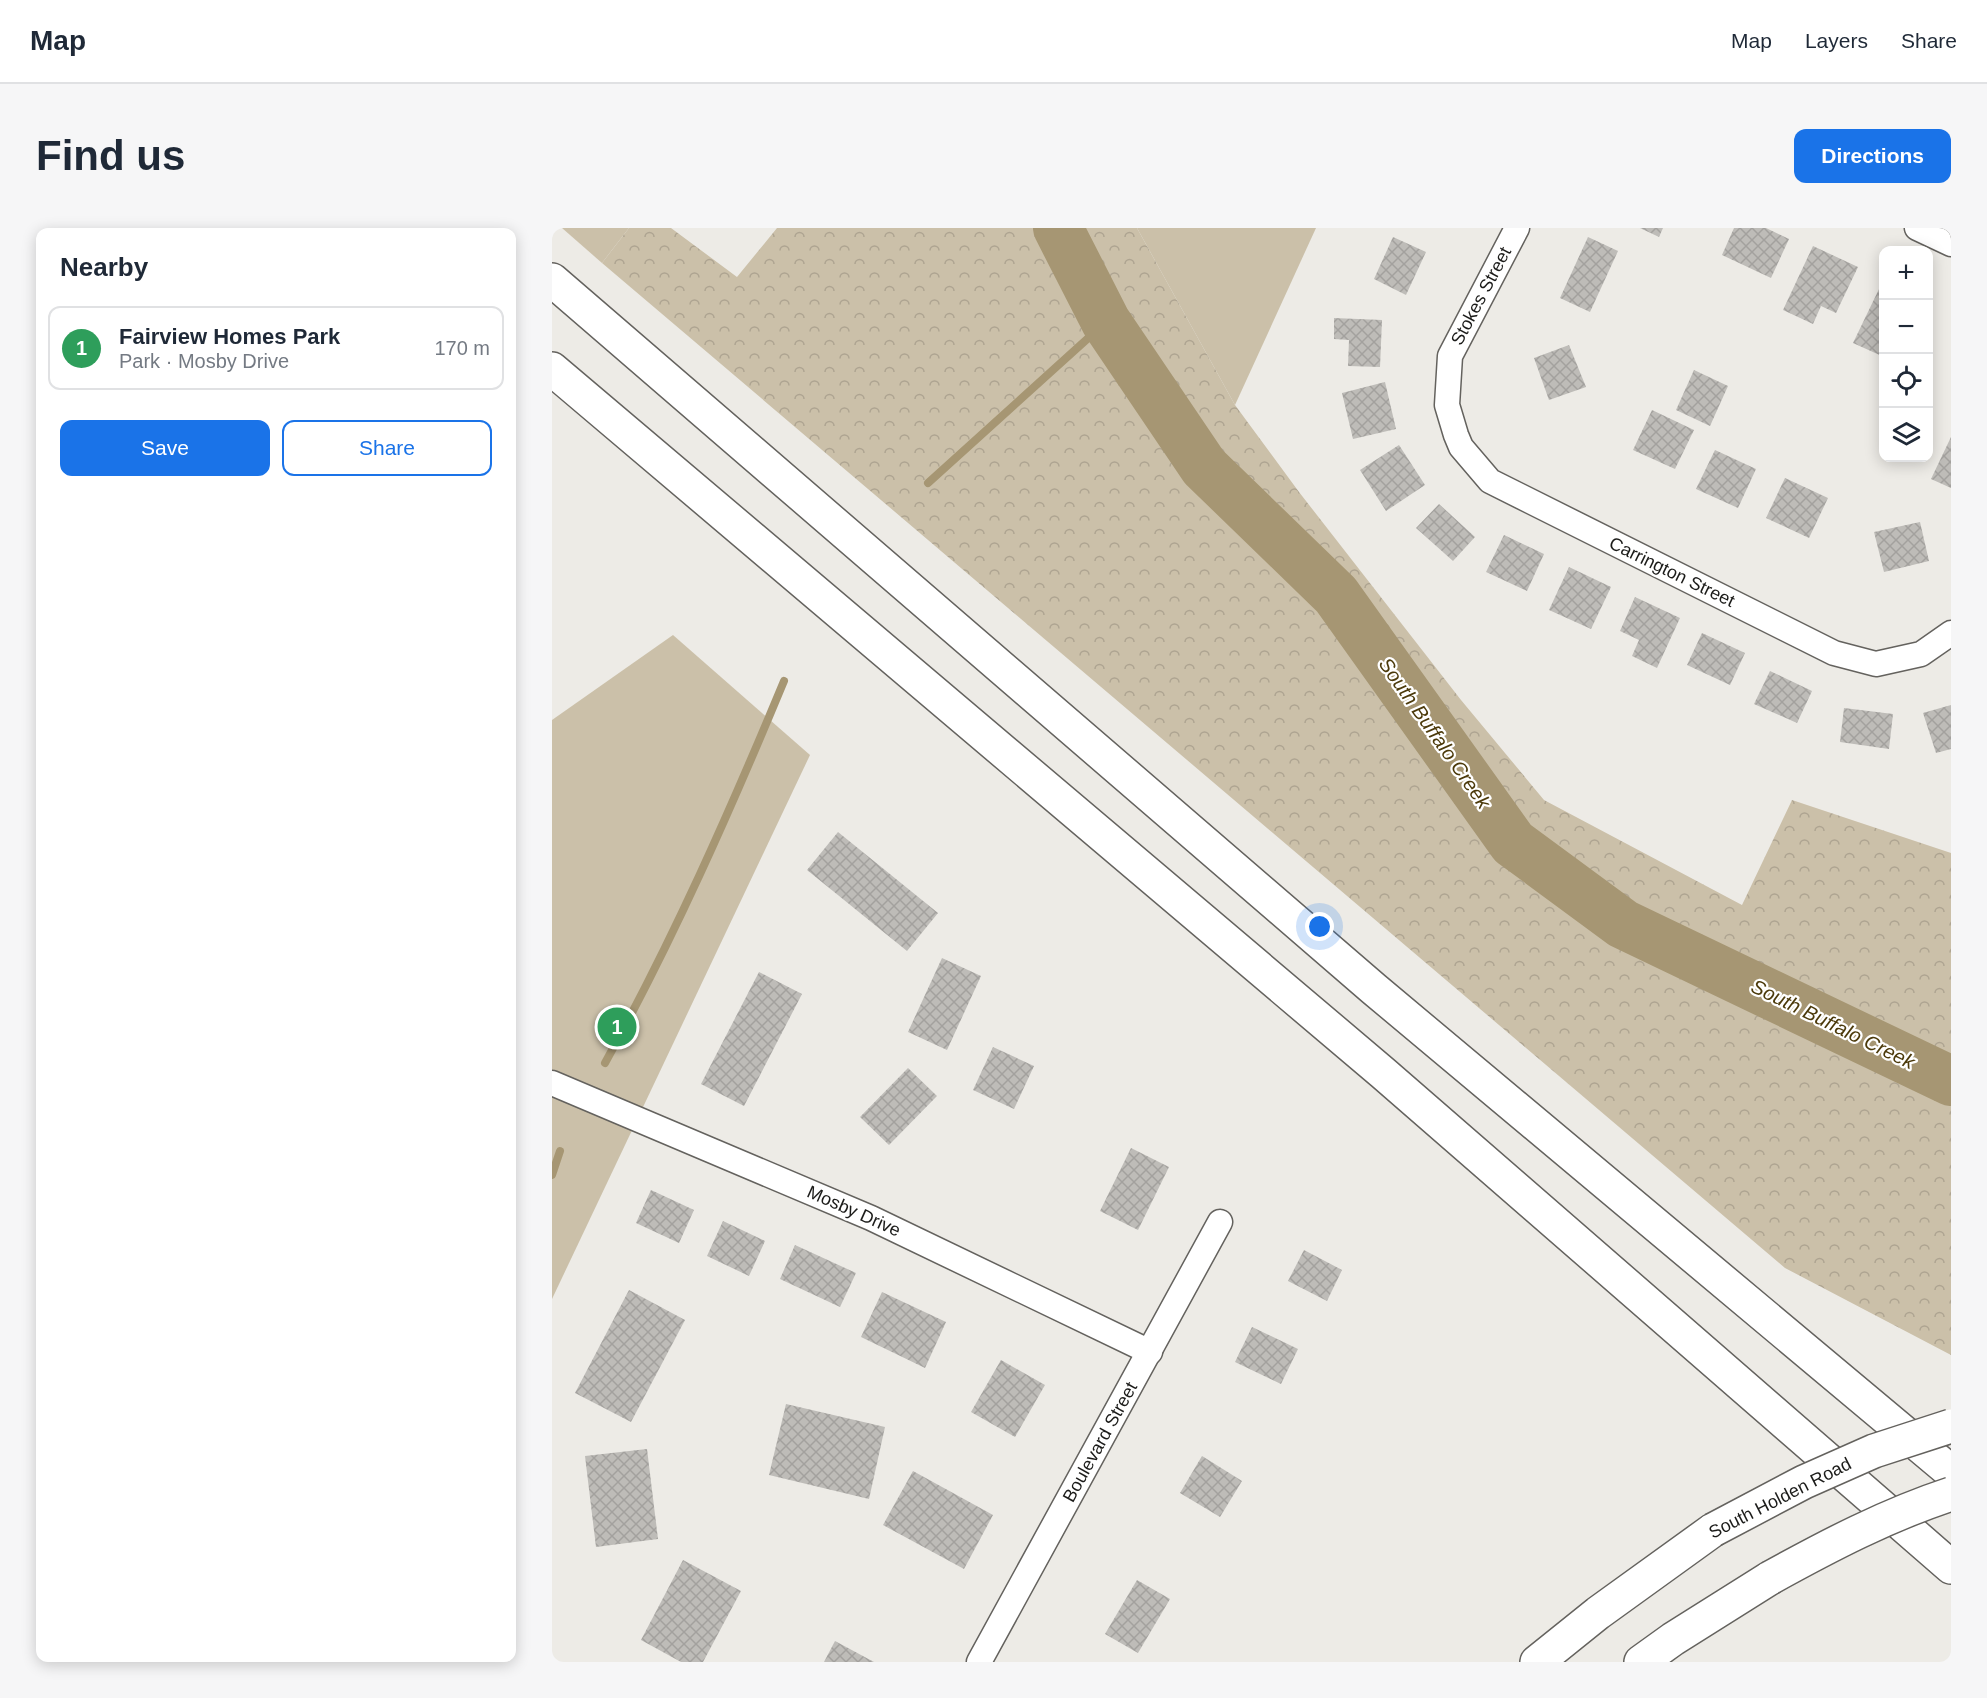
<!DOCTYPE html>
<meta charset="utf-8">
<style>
body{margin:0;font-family:Helvetica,sans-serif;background:#f6f6f7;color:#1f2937}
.controls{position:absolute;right:18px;top:18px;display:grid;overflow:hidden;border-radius:12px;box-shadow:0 3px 15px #0003}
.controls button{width:54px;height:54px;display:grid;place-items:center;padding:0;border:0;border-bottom:2px solid #e0e1e3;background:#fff;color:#1f2937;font:30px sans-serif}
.you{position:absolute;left:768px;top:699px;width:21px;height:21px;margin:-15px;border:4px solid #fff;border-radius:50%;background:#1a73e8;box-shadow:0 0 0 9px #1a73e833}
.badge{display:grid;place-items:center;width:39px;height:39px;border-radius:50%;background:#1a73e8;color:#fff;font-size:20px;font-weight:700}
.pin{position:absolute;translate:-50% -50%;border:3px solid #fff;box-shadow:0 2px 6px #0006}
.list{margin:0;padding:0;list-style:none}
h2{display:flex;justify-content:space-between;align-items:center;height:78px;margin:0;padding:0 24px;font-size:26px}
h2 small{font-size:20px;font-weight:400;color:#747a83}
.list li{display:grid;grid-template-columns:39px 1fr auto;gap:18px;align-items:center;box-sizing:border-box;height:84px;margin:0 12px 12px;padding:0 12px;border:2px solid #e0e1e3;border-radius:12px}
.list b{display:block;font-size:22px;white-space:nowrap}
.list p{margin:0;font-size:20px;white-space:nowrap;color:#747a83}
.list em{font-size:20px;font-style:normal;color:#747a83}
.actions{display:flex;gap:12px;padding:18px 24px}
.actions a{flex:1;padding:14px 0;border:2px solid #1a73e8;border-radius:12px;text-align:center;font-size:21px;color:#1a73e8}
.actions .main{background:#1a73e8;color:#fff}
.icon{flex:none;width:33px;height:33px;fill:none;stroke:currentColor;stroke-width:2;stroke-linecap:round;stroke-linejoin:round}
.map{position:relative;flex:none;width:1399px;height:1434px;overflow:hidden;border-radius:12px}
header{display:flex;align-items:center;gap:36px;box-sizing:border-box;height:84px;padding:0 30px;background:#fff;border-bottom:2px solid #e0e1e3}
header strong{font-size:28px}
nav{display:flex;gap:33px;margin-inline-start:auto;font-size:21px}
.intro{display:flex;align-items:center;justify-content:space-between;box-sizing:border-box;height:144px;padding:0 36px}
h1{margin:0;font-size:42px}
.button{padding:15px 27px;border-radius:12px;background:#1a73e8;color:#fff;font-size:21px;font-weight:700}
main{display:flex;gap:36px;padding:0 36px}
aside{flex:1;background:#fff;border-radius:12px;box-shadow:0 3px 15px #0003}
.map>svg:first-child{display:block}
.green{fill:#cbc0a9}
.forest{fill:url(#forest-crowns)}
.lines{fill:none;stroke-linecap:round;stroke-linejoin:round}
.stream{stroke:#a69673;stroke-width:8}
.river{stroke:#a69673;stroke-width:50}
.building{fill:url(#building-cross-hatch)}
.minor-casing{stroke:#64625e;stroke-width:27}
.secondary-casing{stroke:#64625e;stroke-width:36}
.motorway-casing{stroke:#64625e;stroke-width:36}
.minor{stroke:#fff;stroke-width:24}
.secondary{stroke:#fff;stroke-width:33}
.motorway{stroke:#fff;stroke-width:33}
.secondary-bridge-casing{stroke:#64625e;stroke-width:36;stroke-linecap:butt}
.secondary-bridge{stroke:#fff;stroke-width:33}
.labels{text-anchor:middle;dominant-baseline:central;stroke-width:4.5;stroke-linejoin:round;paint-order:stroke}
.street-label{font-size:18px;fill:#1b1b19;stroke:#fff}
.water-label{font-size:20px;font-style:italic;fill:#4c3a0b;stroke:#fff}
</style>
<header>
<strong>Map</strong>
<nav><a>Map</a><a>Layers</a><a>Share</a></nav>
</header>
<div class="intro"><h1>Find us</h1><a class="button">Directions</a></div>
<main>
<aside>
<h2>Nearby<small></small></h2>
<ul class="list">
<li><span class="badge" style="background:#2e9e5b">1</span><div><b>Fairview Homes Park</b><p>Park · Mosby Drive</p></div><em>170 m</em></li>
</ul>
<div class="actions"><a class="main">Save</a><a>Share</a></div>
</aside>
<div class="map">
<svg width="1399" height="1434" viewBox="0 0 1399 1434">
<defs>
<pattern id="forest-crowns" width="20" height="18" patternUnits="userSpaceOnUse" patternTransform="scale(1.5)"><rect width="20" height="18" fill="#cbc0a9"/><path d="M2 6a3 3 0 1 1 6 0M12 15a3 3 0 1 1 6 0" fill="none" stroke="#aea491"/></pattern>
<pattern id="building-cross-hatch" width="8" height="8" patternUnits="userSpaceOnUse" patternTransform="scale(1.5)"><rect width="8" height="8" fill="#bebcb8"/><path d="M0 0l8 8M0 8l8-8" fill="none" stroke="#a3a19e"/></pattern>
</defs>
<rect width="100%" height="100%" fill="#edebe6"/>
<g class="green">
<polygon points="10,0 77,0 50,35"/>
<polygon points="585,0 764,0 683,177"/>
<polygon points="121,407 258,527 0,1071 0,492"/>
</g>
<polygon class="forest" points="77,0 119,0 185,49 225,0 585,0 683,177 747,264 909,472 992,572 1190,677 1240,572 1399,625 1399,1127 1233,1040 50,35"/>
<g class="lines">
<g class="stream">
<polyline points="376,255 554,94"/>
<path d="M53 835C121 712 178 583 232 453"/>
<polyline points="0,947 8,923"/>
</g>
<polyline class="river" points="506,0 554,94 652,239 784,367 961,615 1071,696 1399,853"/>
</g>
<g class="building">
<polygon points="1088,0 1111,0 1107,9"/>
<polygon points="1182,0 1214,0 1237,11 1219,50 1170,27"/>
<polygon points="841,9 874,24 854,67 822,51"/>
<polygon points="1036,9 1066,23 1038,84 1008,70"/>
<polygon points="1261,18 1306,39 1284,85 1269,78 1261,96 1231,82"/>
<polygon points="1328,59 1332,60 1332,129 1301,115"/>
<polygon points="782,90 830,92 828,139 796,138 797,112 782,111"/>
<polygon points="1017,117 1034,159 997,172 982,130"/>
<polygon points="1142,142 1176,158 1158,198 1124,182"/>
<polygon points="833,154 844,201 801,211 790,165"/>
<polygon points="1100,182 1142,202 1123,241 1081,222"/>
<polygon points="1399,209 1399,260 1379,251"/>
<polygon points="847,217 873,257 834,283 808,242"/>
<polygon points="1163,222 1204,241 1186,280 1144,261"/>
<polygon points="1233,250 1276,270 1257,310 1214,290"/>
<polygon points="887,276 923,309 901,333 864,300"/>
<polygon points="1368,294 1377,333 1332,344 1322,304"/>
<polygon points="952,307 992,326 975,363 934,344"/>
<polygon points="1017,339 1059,359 1039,401 997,382"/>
<polygon points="1083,369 1128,390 1105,440 1080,428 1087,412 1068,403"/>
<polygon points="1150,405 1193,425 1178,457 1135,437"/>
<polygon points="1218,443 1260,463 1245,495 1202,476"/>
<polygon points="1399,477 1399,521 1384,525 1371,485"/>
<polygon points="1292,480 1341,486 1337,521 1288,514"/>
<polygon points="286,604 386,685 355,723 255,642"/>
<polygon points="390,730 429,748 395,822 356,804"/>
<polygon points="207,744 250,766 192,878 149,856"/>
<polygon points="441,819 482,838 462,881 421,862"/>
<polygon points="356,840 385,868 337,917 308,889"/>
<polygon points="579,920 617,939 586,1002 548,983"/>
<polygon points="99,962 142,982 127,1015 84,995"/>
<polygon points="171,993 213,1013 197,1048 155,1028"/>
<polygon points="243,1017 304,1045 288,1079 228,1051"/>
<polygon points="752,1022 790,1042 775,1073 736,1053"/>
<polygon points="77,1062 133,1092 79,1194 23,1165"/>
<polygon points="330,1064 394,1094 373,1140 309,1109"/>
<polygon points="700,1099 746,1121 729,1156 683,1134"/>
<polygon points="449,1132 493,1157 463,1209 419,1184"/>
<polygon points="234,1176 333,1199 317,1271 217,1247"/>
<polygon points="95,1221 106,1311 44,1319 33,1228"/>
<polygon points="650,1228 690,1253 668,1289 628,1265"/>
<polygon points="361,1243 441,1287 412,1341 331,1297"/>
<polygon points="131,1332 189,1363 151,1434 129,1434 89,1412"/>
<polygon points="585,1352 618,1371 586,1425 553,1406"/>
<polygon points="283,1413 322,1434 272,1434"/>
</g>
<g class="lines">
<defs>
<g id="minor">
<polyline points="965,0 898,128 895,177 904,207 909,219 938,253 1282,425 1324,436 1369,426 1399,405"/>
<polyline points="1365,0 1399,16"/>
<polyline points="0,855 319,990 598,1124"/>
<polyline points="427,1434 668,994"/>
</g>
<g id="secondary">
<polyline points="985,1434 1046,1385 1161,1302"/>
<polyline points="1089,1434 1121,1411 1218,1350"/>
</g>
<g id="motorway">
<polyline points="0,52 822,761 1399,1244"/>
<polyline points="0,141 831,845 1399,1339"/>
</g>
</defs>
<use href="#minor" class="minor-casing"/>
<use href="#secondary" class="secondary-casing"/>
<use href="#motorway" class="motorway-casing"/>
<use href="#minor" class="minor"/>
<use href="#secondary" class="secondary"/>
<use href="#motorway" class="motorway"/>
<defs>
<g id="secondary-bridge">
<polyline points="1161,1302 1252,1254 1322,1223 1399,1198"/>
<path d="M1218 1350C1276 1318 1335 1287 1399 1266"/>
</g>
</defs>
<use href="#secondary-bridge" class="secondary-bridge-casing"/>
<use href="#secondary-bridge" class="secondary-bridge"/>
</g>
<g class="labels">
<g class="street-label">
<text transform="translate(929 68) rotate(-62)">Stokes Street</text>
<text transform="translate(1120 344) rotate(26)">Carrington Street</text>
<text transform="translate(302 983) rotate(24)">Mosby Drive</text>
<text transform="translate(548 1214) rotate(-61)">Boulevard Street</text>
<text transform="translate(1228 1270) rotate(-27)">South Holden Road</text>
</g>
<g class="water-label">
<text transform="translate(883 505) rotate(55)">South Buffalo Creek</text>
<text transform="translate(1281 796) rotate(26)">South Buffalo Creek</text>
</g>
</g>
</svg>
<div class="controls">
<button>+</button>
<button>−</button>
<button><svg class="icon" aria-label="locate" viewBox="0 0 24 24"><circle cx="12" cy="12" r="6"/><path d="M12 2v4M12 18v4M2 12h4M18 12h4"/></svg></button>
<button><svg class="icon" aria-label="layers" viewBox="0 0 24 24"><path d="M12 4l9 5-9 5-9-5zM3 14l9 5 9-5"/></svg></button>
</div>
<div class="you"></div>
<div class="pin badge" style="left:65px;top:799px;background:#2e9e5b">1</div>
</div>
</main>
